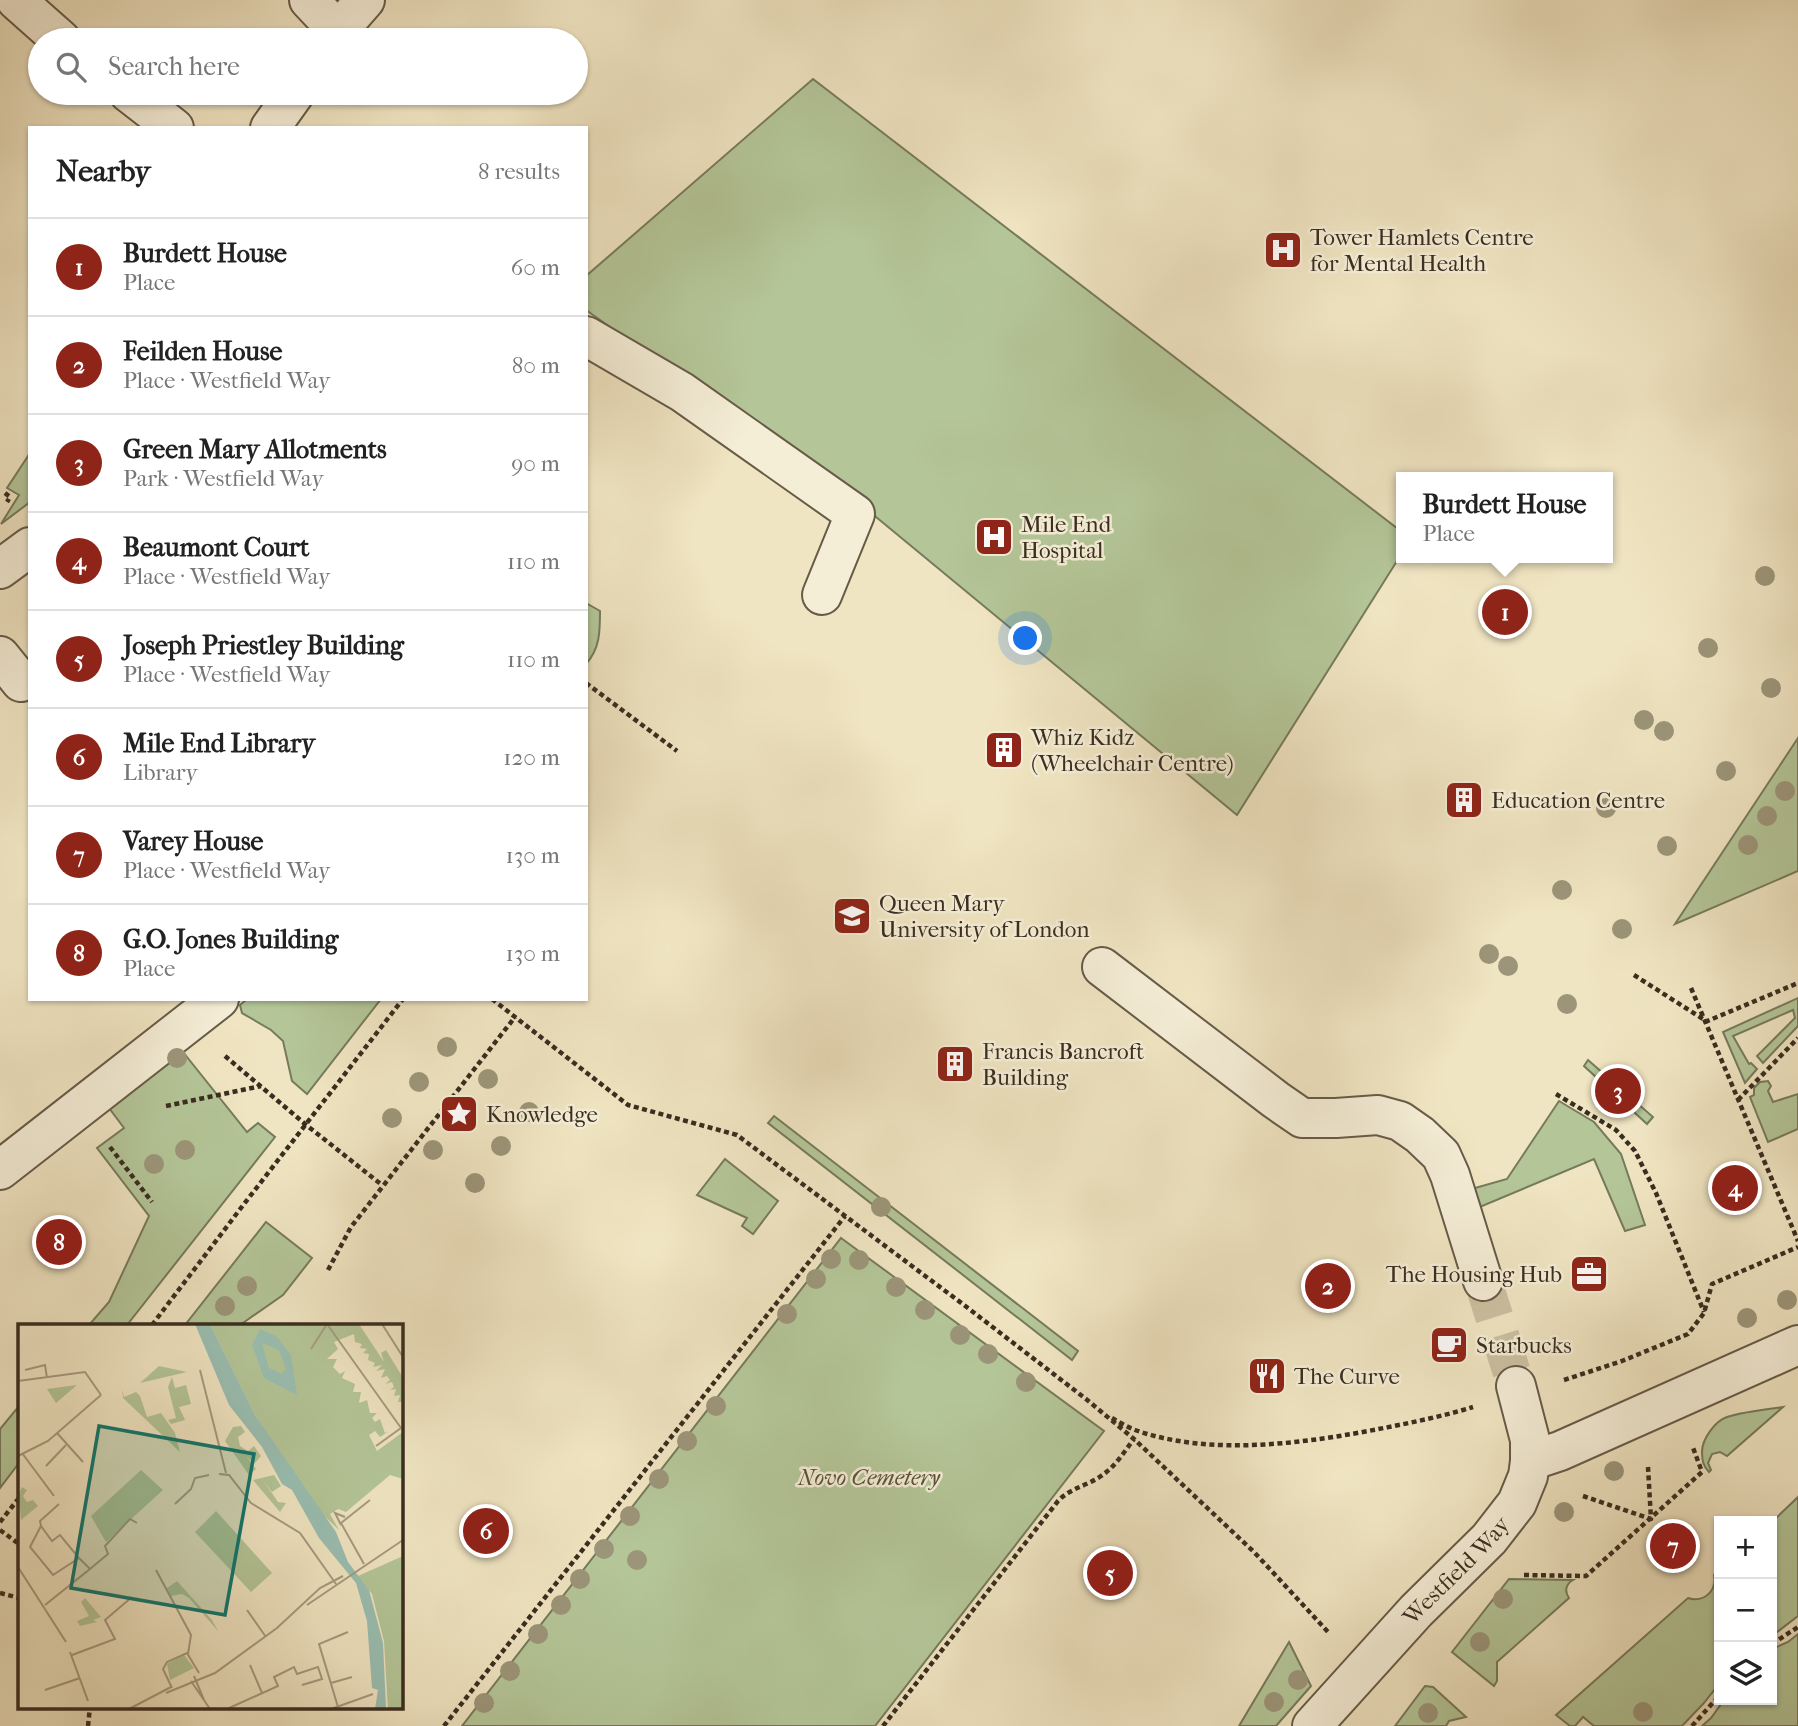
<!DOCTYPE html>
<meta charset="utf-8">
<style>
body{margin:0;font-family:"IM FELL French Canon",serif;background:#f2f2f2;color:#222}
.controls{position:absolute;right:21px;bottom:21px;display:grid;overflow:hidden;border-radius:0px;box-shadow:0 2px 5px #0004}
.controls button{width:63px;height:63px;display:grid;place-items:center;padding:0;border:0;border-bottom:2px solid #e0e0e0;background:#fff;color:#222;font:35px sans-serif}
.you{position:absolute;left:1026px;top:639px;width:24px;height:24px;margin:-18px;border:5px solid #fff;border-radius:50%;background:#1a73e8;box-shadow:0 0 0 10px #1a73e833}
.badge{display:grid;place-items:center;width:46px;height:46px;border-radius:50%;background:#8f2418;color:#fff;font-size:23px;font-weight:700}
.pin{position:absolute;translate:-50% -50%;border:4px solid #fff;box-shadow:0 2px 7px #0006}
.popup{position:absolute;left:1396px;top:472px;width:217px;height:91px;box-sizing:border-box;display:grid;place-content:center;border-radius:0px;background:#fff;filter:drop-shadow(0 2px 5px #0005);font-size:23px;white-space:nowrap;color:#767676}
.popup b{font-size:26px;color:#222}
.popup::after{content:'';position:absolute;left:50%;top:100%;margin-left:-14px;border:14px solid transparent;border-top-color:#fff}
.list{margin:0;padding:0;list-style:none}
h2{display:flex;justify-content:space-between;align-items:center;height:91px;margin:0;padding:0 28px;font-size:30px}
h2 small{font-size:23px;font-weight:400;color:#767676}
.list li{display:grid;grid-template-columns:46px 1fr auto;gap:21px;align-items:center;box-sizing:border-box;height:98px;padding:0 28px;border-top:2px solid #e0e0e0}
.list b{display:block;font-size:26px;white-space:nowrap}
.list p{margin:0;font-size:23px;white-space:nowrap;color:#767676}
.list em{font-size:23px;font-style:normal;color:#767676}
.icon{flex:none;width:38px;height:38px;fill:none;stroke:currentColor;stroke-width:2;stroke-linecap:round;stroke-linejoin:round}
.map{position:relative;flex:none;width:1798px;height:1726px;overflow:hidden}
.search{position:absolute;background:#fff;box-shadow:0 2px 5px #0004;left:28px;top:28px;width:560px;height:77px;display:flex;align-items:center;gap:18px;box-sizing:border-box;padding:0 24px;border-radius:38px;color:#767676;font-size:26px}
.panel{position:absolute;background:#fff;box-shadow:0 2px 5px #0004;left:28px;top:126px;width:560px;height:875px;border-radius:0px}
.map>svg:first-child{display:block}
.green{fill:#b4c698;stroke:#767a5c;stroke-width:2}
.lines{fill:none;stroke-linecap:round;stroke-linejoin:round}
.minor-tunnel{stroke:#cbc0a1;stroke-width:38;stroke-dasharray:38 19;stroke-linecap:butt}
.minor-casing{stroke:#675b48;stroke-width:42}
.path{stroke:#392d1f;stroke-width:4.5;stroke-dasharray:5 3.5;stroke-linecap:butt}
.minor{stroke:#f5eed7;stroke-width:38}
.tree{fill:#9c9579}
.labels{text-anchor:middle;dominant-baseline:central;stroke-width:5;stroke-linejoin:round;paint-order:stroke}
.poi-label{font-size:23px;fill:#392d1f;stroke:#f5eed7;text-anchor:start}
.park-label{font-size:23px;font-style:italic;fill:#58533d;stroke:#f5eed7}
.street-label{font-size:23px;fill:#392d1f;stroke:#f5eed7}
.inset-road{fill:none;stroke:#a79b81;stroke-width:2}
.view{fill:#0f766e;fill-opacity:0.15;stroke:#0f766e;stroke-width:3.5}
.inset-edge{fill:none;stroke:#392d1f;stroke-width:3.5}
</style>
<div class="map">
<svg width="1798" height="1726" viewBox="0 0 1798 1726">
<rect width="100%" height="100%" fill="#f0e5c2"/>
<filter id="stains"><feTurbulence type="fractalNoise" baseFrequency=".00286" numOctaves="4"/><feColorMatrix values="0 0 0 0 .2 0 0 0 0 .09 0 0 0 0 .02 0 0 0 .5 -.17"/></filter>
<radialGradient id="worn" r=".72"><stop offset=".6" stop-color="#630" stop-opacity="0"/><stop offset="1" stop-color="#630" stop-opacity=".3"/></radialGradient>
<g class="green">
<polygon points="813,79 1402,532 1402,553 1237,815 870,512 586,310 586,276"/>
<polygon points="30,453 30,502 1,524 19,495 7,488"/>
<path d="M586 603 600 611C600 631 600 649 586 664Z"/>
<polygon points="1798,738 1798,871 1675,924"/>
<polygon points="1798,998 1798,1026 1763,1063 1757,1056 1795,1018 1793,1010 1733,1036 1749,1064 1751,1063 1757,1069 1745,1083 1723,1032"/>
<polygon points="247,999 381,999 307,1094 292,1081 283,1041 271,1030 242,1013 240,1005"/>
<polygon points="179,1047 247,1132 258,1123 275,1137 127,1325 89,1325 109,1302 149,1216 97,1148 124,1128 106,1104"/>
<polygon points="1588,1060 1653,1117 1647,1124 1584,1066"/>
<polygon points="1768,1081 1771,1086 1768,1091 1773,1102 1798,1094 1798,1129 1768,1142 1750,1097 1754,1095 1754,1088 1760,1082"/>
<polygon points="1559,1101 1594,1122 1621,1154 1645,1225 1625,1231 1594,1159 1475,1209 1475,1188 1507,1179"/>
<polygon points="774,1116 1078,1351 1072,1360 768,1123"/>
<polygon points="725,1159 778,1201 753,1234 742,1226 747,1218 697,1195"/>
<polygon points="266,1222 312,1258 283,1295 240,1325 185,1325"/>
<polygon points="841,1238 1104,1431 875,1726 462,1726"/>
<polygon points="19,1406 19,1463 0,1488 0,1429"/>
<path d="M1783 1407 1727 1456 1720 1452 1712 1454 1708 1463 1711 1470 1709 1472C1703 1466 1702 1460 1702 1452 1702 1439 1715 1421 1727 1417 1741 1412 1767 1409 1783 1407Z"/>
<polygon points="1798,1497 1798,1616 1772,1636 1772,1522"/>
<path d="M1719 1570V1684L1703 1704 1682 1726H1594L1583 1717 1575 1726H1570L1556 1715 1688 1598C1704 1603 1717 1591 1714 1575Z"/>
<path d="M1509 1579 1573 1580C1566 1584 1564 1591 1569 1598L1497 1662V1681L1494 1686 1452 1652Z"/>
<polygon points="1798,1634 1798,1726 1702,1726 1711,1718 1724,1700 1772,1700 1772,1649 1788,1642"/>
<polygon points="1289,1642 1311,1686 1276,1726 1239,1726"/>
<polygon points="1425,1686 1433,1687 1466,1717 1449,1721 1446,1726 1395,1726"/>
</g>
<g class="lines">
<polyline class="minor-tunnel" points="1483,1281 1516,1386"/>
<defs>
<g id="minor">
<polyline points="16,0 61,40"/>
<polyline points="309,0 338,31 365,0"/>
<polyline points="129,93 174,128"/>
<polyline points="270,128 295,93"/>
<polyline points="586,336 682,392 855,514 822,595"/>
<polyline points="0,569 30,547"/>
<polyline points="0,656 21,682"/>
<polyline points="1102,967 1276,1100 1302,1118 1336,1118 1378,1115 1400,1121 1420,1135 1441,1155 1450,1175 1483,1281"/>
<polyline points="0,1170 219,999"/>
<polyline points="1530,1461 1560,1451 1798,1345"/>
<path id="s1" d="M1312 1726 1416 1611 1489 1539 1517 1503 1528 1476 1530 1461V1440L1516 1386"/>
</g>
</defs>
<use href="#minor" class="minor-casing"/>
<g class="path">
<polyline points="5,493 10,497 7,502"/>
<polyline points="586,683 677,751"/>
<polyline points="1634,975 1703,1019"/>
<polyline points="1691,988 1798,1241"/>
<polyline points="492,999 628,1105 737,1135 964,1305 1086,1399 1134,1439 1254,1552 1329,1633"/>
<polyline points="1705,1022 1798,983"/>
<polyline points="225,1056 305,1124 382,1185"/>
<polyline points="1556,1094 1616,1130 1635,1151 1656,1193 1704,1312"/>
<polyline points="1738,1100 1798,1038"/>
<polyline points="166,1106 261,1086"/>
<polyline points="110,1147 152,1202"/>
<polyline points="328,1270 351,1227 515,1017"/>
<polyline points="152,1325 244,1204 403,999"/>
<polyline points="1564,1380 1622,1361 1688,1334 1704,1313 1712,1284 1798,1247"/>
<path d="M1112 1418C1119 1422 1127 1427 1135 1430 1211 1457 1307 1443 1384 1428 1414 1422 1444 1416 1473 1407"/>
<polyline points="1583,1496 1651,1519 1648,1467"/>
<polyline points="0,1522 19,1498"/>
<polyline points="0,1530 19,1544"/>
<polyline points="1524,1575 1586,1576 1702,1472 1692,1445"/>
<polyline points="0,1593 19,1598"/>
<polyline points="1772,1644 1798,1627"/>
<polyline points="88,1726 90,1707"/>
<polyline points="444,1726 845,1216"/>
<path d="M883 1726 1058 1501C1070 1488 1087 1486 1101 1476 1115 1467 1124 1452 1134 1439"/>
<polyline points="1692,1726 1719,1696"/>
</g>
<use href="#minor" class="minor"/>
</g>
<g class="tree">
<circle cx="1765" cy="576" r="10"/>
<circle cx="1708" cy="648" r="10"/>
<circle cx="1771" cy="688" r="10"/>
<circle cx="1644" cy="720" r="10"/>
<circle cx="1664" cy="731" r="10"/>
<circle cx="1726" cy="771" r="10"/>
<circle cx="1785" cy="791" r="10"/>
<circle cx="1606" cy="808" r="10"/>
<circle cx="1767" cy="816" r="10"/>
<circle cx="1748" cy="845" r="10"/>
<circle cx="1667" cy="846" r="10"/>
<circle cx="1562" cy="890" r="10"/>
<circle cx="1622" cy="929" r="10"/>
<circle cx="1489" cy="954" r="10"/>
<circle cx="1508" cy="966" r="10"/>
<circle cx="1567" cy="1004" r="10"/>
<circle cx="447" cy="1047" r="10"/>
<circle cx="177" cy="1058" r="10"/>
<circle cx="488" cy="1079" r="10"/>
<circle cx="419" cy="1082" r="10"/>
<circle cx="529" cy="1112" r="10"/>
<circle cx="392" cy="1118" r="10"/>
<circle cx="501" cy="1146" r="10"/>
<circle cx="185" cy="1150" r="10"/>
<circle cx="433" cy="1150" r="10"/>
<circle cx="154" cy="1164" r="10"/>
<circle cx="475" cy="1183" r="10"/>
<circle cx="881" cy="1207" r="10"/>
<circle cx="831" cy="1259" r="10"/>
<circle cx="859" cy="1260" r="10"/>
<circle cx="816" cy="1279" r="10"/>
<circle cx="247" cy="1286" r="10"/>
<circle cx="896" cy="1287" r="10"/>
<circle cx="1787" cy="1300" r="10"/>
<circle cx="225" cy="1306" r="10"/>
<circle cx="925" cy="1310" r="10"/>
<circle cx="787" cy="1314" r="10"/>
<circle cx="1747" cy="1318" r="10"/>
<circle cx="960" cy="1335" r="10"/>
<circle cx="988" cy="1354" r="10"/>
<circle cx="1026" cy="1382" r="10"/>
<circle cx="716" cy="1406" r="10"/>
<circle cx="687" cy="1441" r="10"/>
<circle cx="1614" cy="1471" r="10"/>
<circle cx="659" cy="1479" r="10"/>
<circle cx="1564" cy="1512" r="10"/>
<circle cx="630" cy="1516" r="10"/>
<circle cx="604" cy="1549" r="10"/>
<circle cx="637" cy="1560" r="10"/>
<circle cx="580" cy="1579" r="10"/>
<circle cx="1503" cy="1599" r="10"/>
<circle cx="561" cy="1605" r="10"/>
<circle cx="538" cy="1634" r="10"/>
<circle cx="1480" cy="1642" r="10"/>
<circle cx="510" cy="1671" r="10"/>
<circle cx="1298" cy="1680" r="10"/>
<circle cx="1274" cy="1702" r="10"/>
<circle cx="484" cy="1703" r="10"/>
<circle cx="1643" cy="1712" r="10"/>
<circle cx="1428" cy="1713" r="10"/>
</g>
<defs>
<symbol id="hospital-square" viewBox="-11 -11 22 22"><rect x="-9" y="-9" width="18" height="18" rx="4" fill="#8f2418" stroke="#f5eed7"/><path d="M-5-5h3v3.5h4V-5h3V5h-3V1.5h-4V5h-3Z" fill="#fff"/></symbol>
<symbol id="building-square" viewBox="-11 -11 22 22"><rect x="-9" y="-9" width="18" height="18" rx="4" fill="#8f2418" stroke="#f5eed7"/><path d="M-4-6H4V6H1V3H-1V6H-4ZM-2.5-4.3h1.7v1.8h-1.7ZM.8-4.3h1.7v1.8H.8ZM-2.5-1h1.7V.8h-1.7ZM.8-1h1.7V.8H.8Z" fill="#fff"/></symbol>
<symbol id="university-square" viewBox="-11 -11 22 22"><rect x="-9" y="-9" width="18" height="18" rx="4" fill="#8f2418" stroke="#f5eed7"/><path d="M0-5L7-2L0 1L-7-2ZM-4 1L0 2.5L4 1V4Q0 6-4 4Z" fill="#fff"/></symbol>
<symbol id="sight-square" viewBox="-11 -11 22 22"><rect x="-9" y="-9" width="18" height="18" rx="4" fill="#8f2418" stroke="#f5eed7"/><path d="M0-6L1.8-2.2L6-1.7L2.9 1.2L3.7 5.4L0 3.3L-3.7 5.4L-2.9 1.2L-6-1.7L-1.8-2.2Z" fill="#fff"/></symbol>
<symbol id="office-square" viewBox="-11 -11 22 22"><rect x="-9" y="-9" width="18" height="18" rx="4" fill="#8f2418" stroke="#f5eed7"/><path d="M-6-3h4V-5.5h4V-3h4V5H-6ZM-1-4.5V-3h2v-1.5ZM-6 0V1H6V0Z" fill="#fff"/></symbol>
<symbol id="cafe-square" viewBox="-11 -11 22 22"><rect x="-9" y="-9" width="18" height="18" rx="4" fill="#8f2418" stroke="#f5eed7"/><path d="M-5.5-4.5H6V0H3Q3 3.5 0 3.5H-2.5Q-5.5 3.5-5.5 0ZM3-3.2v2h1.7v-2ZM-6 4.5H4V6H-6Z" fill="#fff"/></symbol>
<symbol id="restaurant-square" viewBox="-11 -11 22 22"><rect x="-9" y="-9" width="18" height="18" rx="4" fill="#8f2418" stroke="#f5eed7"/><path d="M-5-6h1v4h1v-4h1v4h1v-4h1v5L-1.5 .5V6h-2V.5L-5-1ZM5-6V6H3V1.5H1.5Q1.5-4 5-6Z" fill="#fff"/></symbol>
</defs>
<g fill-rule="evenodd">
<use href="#hospital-square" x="1261" y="228" width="44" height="44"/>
<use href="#hospital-square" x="972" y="515" width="44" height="44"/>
<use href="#building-square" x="982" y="728" width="44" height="44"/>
<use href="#building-square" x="1442" y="778" width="44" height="44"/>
<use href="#university-square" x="830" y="894" width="44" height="44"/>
<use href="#building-square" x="933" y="1042" width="44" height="44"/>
<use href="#sight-square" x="437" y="1092" width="44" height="44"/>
<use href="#office-square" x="1567" y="1252" width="44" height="44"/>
<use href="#cafe-square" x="1427" y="1323" width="44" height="44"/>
<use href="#restaurant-square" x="1245" y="1354" width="44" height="44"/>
</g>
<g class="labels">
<g class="poi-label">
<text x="1310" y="237">Tower Hamlets Centre<tspan x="1310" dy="26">for Mental Health</tspan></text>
<text x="1021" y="524">Mile End<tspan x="1021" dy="26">Hospital</tspan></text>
<text x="1031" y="737">Whiz Kidz<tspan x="1031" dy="26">(Wheelchair Centre)</tspan></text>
<text x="1491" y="800">Education Centre</text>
<text x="879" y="903">Queen Mary<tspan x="879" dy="26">University of London</tspan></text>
<text x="982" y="1051">Francis Bancroft<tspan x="982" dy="26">Building</tspan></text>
<text x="486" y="1114">Knowledge</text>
<text x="1562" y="1274" text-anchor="end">The Housing Hub</text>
<text x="1476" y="1345">Starbucks</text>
<text x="1294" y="1376">The Curve</text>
</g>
<g class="park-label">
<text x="869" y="1477">Novo Cemetery</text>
</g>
<g class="street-label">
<text stroke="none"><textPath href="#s1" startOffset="212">Westfield Way</textPath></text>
</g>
</g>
<g transform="translate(18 1324)">
<rect width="385" height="385" fill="#f0e5c2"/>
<path d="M192 0H341L366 38 363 29 368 26 384 52 385 78H380L382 71 376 72 378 65 372 66 376 63 374 58 367 60 372 56 369 52 363 54 367 45 358 47 364 41 355 43 357 39 350 36 351 30 345 29 349 25 342 24 344 20 337 18 336 10 316 18 320 25 309 35H319L315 43 322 50 327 47 324 54 337 60 335 68H343L341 79 349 76 352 89H359L354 94 357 98 362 95 367 109 371 107 362 113 357 107 351 111 359 127 385 108V155L372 151 328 188 320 185 312 190 321 206 296 182 237 91ZM141 42 169 48 122 59ZM154 53 157 64 168 61 173 80 161 83 167 96 153 100 150 96 158 94 150 63ZM59 61 38 79 29 65ZM104 65 106 73 118 68 122 72 129 93 143 89 157 109 162 128 105 74ZM223 102 227 108 220 113 222 122 230 127 236 122 243 132 236 140 228 132 238 145 231 151 207 117 215 103ZM123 146 145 166 88 218 73 192ZM256 151 263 162 254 168 245 156 260 178 268 179 262 188 235 156ZM0 163 1 169 4 163 9 166 5 172 9 178 15 176 20 182 3 196ZM198 187 254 249 233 268 177 208ZM385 232V385H370L366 317 354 270 340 252ZM159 257 194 296 200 307 171 274 164 270 153 272 149 264ZM67 274 83 293 75 296 79 298 62 302 59 297 71 292 63 278ZM166 331 176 344 152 356 149 340Z" fill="#b4c698"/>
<path d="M177 0H192L237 91 318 208 330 238 351 266 365 319 368 385H357L360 366 354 364 349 297 338 259 301 214 274 166 264 160 244 123 211 81ZM242 5 258 12 273 31 279 71 246 54 234 21ZM244 19 261 26 268 45 264 50 251 44Z" fill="#9abfb2" fill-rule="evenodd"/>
<path class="inset-road" d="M309 0 383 104 358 122M364 0 385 33M293 25 309 0M7 46 27 41 29 54M182 46 208 149M0 57 67 48 83 71M39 109 65 138M4 129 36 172M0 132 30 117 83 71M28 142 48 121M201 150 211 151 233 179 282 209 318 260M157 180 173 165 177 154 191 151M323 201 317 189 327 193M23 202 34 217 42 211 61 234 35 251 12 223ZM23 202 22 197 41 180M61 234 72 245 90 230 87 222 112 195 119 199M346 240 323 199 352 176M0 243 48 318M138 246 173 311 170 330M27 281 72 245M289 281 385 216M229 286 248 313M52 328 70 377M54 331 97 315 87 296 114 273M232 341 244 369M176 352 186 376M173 357 192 385M313 359 334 353M154 364 145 345 149 338 169 329 181 349M27 366 62 354M148 369 197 349 259 304 302 264 325 252M320 383 301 320 330 308M111 385 153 363M209 385 260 362 256 353 276 343 279 350 300 343 304 355 284 361M313 385 355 370"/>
<path class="view" d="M81 102 236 130 207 291 53 264Z"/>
<rect width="385" height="385" class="inset-edge"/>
</g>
<rect width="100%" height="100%" filter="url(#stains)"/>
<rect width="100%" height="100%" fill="url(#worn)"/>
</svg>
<div class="controls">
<button>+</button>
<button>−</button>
<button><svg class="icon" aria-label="layers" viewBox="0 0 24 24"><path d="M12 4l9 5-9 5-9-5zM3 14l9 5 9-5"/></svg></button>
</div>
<div class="you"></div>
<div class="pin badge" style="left:1505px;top:612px">1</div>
<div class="popup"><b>Burdett House</b>Place</div>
<div class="pin badge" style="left:1328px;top:1286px">2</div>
<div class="pin badge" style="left:1618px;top:1091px">3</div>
<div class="pin badge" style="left:1735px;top:1188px">4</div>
<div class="pin badge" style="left:1110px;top:1573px">5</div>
<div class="pin badge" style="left:486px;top:1531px">6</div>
<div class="pin badge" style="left:1673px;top:1546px">7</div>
<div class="pin badge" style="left:59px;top:1242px">8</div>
<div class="search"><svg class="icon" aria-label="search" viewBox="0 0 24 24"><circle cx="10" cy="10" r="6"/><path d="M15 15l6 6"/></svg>Search here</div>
<section class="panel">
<h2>Nearby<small>8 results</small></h2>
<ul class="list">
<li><span class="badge">1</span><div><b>Burdett House</b><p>Place</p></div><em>60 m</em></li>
<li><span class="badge">2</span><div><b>Feilden House</b><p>Place · Westfield Way</p></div><em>80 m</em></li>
<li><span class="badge">3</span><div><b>Green Mary Allotments</b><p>Park · Westfield Way</p></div><em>90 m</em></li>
<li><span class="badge">4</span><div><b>Beaumont Court</b><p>Place · Westfield Way</p></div><em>110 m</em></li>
<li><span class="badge">5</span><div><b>Joseph Priestley Building</b><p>Place · Westfield Way</p></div><em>110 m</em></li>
<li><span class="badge">6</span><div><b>Mile End Library</b><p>Library</p></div><em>120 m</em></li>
<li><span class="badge">7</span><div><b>Varey House</b><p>Place · Westfield Way</p></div><em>130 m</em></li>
<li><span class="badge">8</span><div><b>G.O. Jones Building</b><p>Place</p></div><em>130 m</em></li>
</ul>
</section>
</div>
